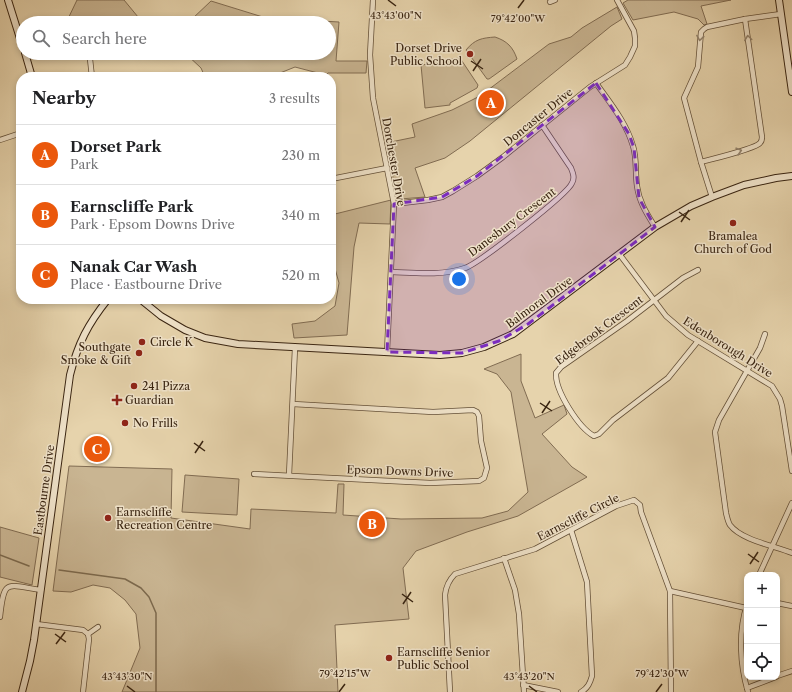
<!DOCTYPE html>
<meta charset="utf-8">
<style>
body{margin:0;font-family:"Libre Caslon Text",serif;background:#f6f6f6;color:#202124}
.controls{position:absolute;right:12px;bottom:12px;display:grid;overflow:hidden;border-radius:8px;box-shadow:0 2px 6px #0003}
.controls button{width:36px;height:36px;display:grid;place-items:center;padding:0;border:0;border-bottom:1px solid #e0e0e0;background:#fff;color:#202124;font:20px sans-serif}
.you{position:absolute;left:459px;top:279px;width:14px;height:14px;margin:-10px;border:3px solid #fff;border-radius:50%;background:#1a73e8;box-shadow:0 0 0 6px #1a73e833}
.badge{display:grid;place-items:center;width:26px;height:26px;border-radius:50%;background:#ea580c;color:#fff;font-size:13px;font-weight:700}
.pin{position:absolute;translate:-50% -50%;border:2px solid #fff;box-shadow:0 1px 4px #0006}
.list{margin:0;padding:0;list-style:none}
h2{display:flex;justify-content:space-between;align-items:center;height:52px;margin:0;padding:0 16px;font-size:17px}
h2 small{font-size:13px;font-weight:400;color:#757577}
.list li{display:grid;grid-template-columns:26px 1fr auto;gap:12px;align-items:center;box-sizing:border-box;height:60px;padding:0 16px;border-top:1px solid #e0e0e0}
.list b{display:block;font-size:15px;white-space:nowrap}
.list p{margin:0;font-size:13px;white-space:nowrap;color:#757577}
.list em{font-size:13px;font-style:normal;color:#757577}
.icon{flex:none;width:22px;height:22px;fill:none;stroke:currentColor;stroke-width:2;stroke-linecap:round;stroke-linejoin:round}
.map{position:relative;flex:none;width:792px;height:692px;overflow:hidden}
.search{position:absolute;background:#fff;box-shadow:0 2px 6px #0003;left:16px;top:16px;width:320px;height:44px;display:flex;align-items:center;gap:10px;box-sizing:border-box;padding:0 14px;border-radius:22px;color:#757577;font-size:15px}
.panel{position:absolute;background:#fff;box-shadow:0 2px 6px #0003;left:16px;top:72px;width:320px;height:232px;border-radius:16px}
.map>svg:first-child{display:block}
.green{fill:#c9b592;stroke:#816c52}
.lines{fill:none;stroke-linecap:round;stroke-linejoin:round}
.stream{stroke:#7d6a4e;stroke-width:1.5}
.street-casing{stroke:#645038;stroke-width:6}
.secondary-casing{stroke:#392411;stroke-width:8}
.street{stroke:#efe2c9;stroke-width:4.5}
.secondary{stroke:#efe2c9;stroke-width:6}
.oneway{stroke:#94836d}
.marked{fill:#7b2cbf;fill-opacity:0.2;stroke:#7b2cbf;stroke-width:3;stroke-dasharray:8 5;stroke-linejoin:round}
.ticks{fill:none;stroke:#392411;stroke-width:1.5}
.poi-dot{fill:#8f2418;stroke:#efe2c9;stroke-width:1.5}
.labels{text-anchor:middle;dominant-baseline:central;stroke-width:3;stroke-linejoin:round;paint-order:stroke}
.poi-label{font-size:11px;fill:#392411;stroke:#efe2c9;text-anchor:start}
.street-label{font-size:11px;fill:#392411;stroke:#efe2c9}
.ticks-label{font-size:10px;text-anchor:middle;fill:#392411;stroke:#efe2c9;stroke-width:3;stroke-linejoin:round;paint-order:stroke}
</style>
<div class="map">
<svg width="792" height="692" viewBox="0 0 792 692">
<rect width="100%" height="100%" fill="#e6d3ac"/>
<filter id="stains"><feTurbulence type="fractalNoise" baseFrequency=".005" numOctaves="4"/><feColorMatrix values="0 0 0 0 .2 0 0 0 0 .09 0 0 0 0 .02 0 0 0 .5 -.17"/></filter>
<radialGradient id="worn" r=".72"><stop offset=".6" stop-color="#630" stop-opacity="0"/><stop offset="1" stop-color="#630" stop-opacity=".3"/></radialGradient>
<g class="green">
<polygon points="77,0 124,0 143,23 66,23"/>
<polygon points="628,0 731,0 701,6 707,24 704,25 698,19 674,12 633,20 623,3"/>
<polygon points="211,1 266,18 339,22 336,61 367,61 366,73 328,73 324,77 316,77 318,73 295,67 270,77 205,77 201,68 185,53 329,53 329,23 184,23 192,19"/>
<polygon points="617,7 622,19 611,26 470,141 445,158 415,168 425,197 400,199 397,197 386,143 415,137 412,124 452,110 480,96 549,44 571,37 582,28"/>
<path d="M495 37C507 41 513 47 517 59L489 79H487L466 50C475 39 482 38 495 37Z"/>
<polygon points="460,58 478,85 477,88 450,103 450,105 425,108 421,65 446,62 452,59"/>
<polygon points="391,200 390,224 359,223 354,247 347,335 294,338 292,324 315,321 335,306 339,283 331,254 331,215"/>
<polygon points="521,354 521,381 535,418 564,405 567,414 542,434 572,467 587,477 518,516 467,532 416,551 403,568 409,619 335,625 338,692 122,692 140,648 136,614 125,600 110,588 93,585 71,592 53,591 69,466 172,469 171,518 250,529 251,509 336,513 338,484 344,484 343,515 401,519 482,518 508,511 528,492 511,392 497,374 484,369"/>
<polygon points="185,475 239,479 237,515 182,512"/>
<polygon points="0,527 39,538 32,585 0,577"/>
</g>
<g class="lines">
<g class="stream">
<polyline points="0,555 29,566"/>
<polyline points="59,570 125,579 141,588 149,597 156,613 156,692"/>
</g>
<defs>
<g id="street">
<polyline points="373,0 370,55 373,98 394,204 387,352"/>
<polyline points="550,2 555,0"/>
<polyline points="90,59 92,77"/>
<path d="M596 83C610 103 626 122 633 146 637 158 635 173 637 186 639 202 647 214 655 227"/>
<polyline points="0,140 21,133"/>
<path d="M701 162C712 159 755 149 760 143 762 141 762 139 762 137L745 19"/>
<polyline points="331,179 387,168"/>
<polyline points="712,197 701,162 684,98 698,67 701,32 704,29 707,27 745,19 781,14"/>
<polyline points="394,204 428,200 442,197 453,191 477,176 503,157 590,87 625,65 630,57 635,46 635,38 634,31 617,0"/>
<polyline points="620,255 666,316 688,335 772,386 780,399 782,406 792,471"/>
<path d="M698 270 683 278 627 321 561 367 556 373C555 391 579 428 594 436L599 434 613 420 668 378 698 341"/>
<path d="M392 272C416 273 441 276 465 268 478 264 568 194 572 183 575 178 573 173 571 168L542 125"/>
<path d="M765 334 760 348 719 420 715 432 726 513C727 517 728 522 730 525 741 540 775 546 792 553"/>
<polyline points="254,474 430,483 479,481 484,478 487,468 481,441 479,416 477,412 473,410 433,412 293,404"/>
<polyline points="289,475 295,348"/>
<path d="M571 530 587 582 592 676C590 683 588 688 581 692"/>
<polyline points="504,558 515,590 519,614 524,692"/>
<polyline points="759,575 792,503"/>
<polyline points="670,591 746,608"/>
<polyline points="777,603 792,606"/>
<path d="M747 605C738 632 740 665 748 692"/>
<path d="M0 617C4 578 6 585 41 590"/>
<polyline points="36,624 83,630 88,634 89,639 83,692"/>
<polyline points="88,634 98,627"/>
<polyline points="777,676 792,671"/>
<polyline points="523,685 558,692"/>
<polyline points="747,688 776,677"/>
<path d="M450 692 445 595C446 586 449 580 455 574L535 549 616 506 634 500 640 505 641 512 670 591 671 692"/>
</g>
<g id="secondary">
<polyline points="8,0 23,48"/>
<polyline points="779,0 792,92"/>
<polyline points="25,53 32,77"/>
<polyline points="140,299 161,316 185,330 205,338 238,344 440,355 462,353 484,347 513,334 655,227 691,206 712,197 744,185 776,178 792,176"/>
<path d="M22 692 30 661 34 640 70 375C78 343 88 324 108 299"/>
</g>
</defs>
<use href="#street" class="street-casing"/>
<use href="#secondary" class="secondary-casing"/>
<use href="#street" class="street"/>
<use href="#secondary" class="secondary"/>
</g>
<defs><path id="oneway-chevron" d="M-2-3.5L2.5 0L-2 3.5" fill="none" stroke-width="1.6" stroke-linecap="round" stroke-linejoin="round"/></defs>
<g class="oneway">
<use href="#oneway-chevron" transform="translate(700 38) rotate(99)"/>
<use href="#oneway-chevron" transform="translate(748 38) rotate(-98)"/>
<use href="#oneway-chevron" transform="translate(739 151) rotate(-16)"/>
</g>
<path class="marked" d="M596 83 629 134 634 148 639 198 655 227 528 324 499 341 462 353 387 352 394 204 442 197 477 176Z"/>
<path class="ticks" d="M388 0 396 6M518 8 524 0M471 61 483 69M473 71 481 59M679 212 690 220M681 222 689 210M540 403 552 411M542 413 550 401M194 443 205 451M195 453 203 441M748 554 759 562M750 564 758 552M402 594 413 602M403 604 411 592M55 634 66 642M56 644 65 632M127 686 135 692M529 686 537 692M339 692 345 684M656 692 662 684"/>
<g class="poi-dot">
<circle cx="470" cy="54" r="4"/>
<circle cx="733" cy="223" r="4"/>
<circle cx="142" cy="342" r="4"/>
<circle cx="139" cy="353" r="4"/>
<circle cx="134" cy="386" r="4"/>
<path d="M115 394h4v4h4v4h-4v4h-4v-4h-4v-4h4z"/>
<circle cx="125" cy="423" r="4"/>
<circle cx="108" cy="518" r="4"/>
<circle cx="389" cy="658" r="4"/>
</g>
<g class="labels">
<g class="poi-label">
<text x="462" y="48" text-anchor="end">Dorset Drive<tspan x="462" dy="13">Public School</tspan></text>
<text x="733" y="236" text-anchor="middle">Bramalea<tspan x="733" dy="13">Church of God</tspan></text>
<text x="150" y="342">Circle K</text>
<text x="131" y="347" text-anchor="end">Southgate<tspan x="131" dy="13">Smoke &amp; Gift</tspan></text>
<text x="142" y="386">241 Pizza</text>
<text x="125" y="400">Guardian</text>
<text x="133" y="423">No Frills</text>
<text x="116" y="512">Earnscliffe<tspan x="116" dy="13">Recreation Centre</tspan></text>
<text x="397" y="652">Earnscliffe Senior<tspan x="397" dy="13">Public School</tspan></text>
</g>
<g class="street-label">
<text transform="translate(538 117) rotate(-39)">Doncaster Drive</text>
<text transform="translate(394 162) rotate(80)">Dorchester Drive</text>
<text transform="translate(512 222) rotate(-37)">Danesbury Crescent</text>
<text transform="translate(539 302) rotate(-36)">Balmoral Drive</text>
<text transform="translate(599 330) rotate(-37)">Edgebrook Crescent</text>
<text transform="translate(728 347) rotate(32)">Edenborough Drive</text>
<text transform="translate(400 471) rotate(2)">Epsom Downs Drive</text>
<text transform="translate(44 490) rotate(-82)">Eastbourne Drive</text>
<text transform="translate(578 517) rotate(-27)">Earnscliffe Circle</text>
</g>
</g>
<g class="ticks-label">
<text x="396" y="19">43°43'00"N</text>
<text x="518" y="22">79°42'00"W</text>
<text x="345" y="677">79°42'15"W</text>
<text x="662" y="677">79°42'30"W</text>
<text x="127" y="680">43°43'30"N</text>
<text x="529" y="680">43°43'20"N</text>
</g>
<rect width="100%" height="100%" filter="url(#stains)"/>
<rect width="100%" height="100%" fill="url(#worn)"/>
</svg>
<div class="controls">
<button>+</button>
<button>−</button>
<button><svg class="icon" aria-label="locate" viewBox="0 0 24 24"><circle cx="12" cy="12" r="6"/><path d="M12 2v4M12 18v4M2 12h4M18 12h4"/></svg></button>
</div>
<div class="you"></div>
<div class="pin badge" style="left:491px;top:103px">A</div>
<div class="pin badge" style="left:372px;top:524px">B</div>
<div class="pin badge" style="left:97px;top:449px">C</div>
<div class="search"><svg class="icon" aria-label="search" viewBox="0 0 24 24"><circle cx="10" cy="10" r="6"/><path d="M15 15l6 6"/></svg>Search here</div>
<section class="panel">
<h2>Nearby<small>3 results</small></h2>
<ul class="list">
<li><span class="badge">A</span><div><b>Dorset Park</b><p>Park</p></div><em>230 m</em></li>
<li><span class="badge">B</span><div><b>Earnscliffe Park</b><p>Park · Epsom Downs Drive</p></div><em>340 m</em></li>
<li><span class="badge">C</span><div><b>Nanak Car Wash</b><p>Place · Eastbourne Drive</p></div><em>520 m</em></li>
</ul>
</section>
</div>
